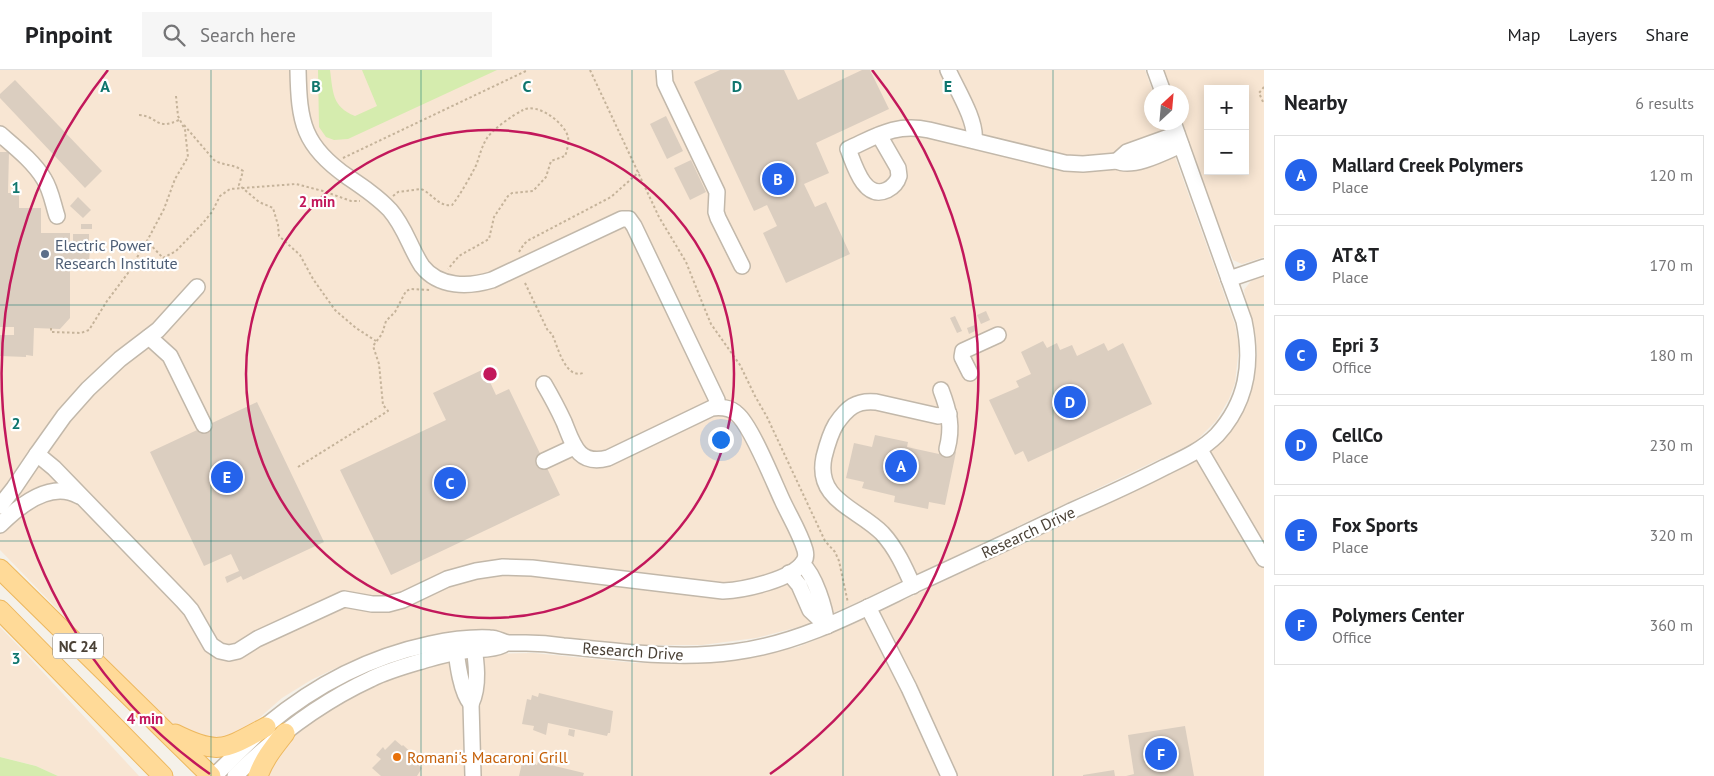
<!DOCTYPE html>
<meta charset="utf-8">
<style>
body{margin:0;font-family:"PT Sans",sans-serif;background:#f6f6f6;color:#202124}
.controls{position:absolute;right:15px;top:15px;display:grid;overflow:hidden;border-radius:0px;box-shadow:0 2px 12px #0003}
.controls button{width:45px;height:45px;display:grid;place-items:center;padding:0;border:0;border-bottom:1px solid #e0e0e0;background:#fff;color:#202124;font:25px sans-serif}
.compass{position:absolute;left:1144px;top:15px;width:45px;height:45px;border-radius:50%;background:#fff;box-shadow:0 2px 12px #0003;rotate:26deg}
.you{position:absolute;left:720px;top:369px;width:18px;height:18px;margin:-12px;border:4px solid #fff;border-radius:50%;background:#1a73e8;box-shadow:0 0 0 8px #1a73e833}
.badge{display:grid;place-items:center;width:32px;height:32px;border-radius:50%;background:#2563eb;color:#fff;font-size:16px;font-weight:700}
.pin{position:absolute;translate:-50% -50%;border:2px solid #fff;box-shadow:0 1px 5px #0006}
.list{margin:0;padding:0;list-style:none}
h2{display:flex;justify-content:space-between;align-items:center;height:65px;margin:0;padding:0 20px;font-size:21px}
h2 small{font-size:16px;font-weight:400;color:#757577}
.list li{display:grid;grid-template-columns:32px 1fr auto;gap:15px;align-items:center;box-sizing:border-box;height:80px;margin:0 10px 10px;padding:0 10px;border:1px solid #e0e0e0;border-radius:0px}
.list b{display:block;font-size:19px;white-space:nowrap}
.list p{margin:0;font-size:16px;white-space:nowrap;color:#757577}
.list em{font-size:16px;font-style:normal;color:#757577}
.icon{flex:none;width:28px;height:28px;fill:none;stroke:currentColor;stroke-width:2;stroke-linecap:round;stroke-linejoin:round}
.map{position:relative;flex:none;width:1264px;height:706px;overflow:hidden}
header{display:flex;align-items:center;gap:30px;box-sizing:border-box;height:70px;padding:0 25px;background:#fff;border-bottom:1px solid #e0e0e0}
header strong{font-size:24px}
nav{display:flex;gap:28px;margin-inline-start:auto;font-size:18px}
.search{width:350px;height:45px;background:#f6f6f6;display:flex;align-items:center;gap:12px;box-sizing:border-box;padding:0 18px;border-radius:0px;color:#757577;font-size:19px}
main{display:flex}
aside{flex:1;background:#fff}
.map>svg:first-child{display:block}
.commercial{fill:#f8e6d3;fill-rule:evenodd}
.green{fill:#d5ecae}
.building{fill:#dbcec0}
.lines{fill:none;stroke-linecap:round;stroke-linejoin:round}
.minor-casing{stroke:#c2b8aa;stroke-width:18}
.major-casing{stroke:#edb85f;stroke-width:21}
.path{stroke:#c5b39a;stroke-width:2;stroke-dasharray:2.5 2.5;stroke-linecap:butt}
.minor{stroke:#fff;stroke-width:15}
.major{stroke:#ffda98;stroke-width:19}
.grid{fill:none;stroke:#0f766e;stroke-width:1;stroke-opacity:0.55}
.ring{fill:none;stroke:#c2185b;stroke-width:2.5}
.service-dot{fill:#5c6f8a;stroke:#fff;stroke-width:2}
.food-dot{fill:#e8710a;stroke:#fff;stroke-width:2}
.labels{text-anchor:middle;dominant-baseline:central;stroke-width:4.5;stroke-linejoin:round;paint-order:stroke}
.shield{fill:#fff;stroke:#807a72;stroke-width:1}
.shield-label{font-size:15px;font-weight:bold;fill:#4a4136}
.service-label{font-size:16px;fill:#4e5e75;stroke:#fff;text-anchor:start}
.street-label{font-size:16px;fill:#4a4136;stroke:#fff}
.food-label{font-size:16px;fill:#c56008;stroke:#fff;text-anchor:start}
.grid-label{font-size:16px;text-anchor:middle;font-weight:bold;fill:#0f766e;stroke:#fff;stroke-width:4.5;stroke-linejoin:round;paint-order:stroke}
.centre{fill:#c2185b;stroke:#fff;stroke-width:2.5}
.ring-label{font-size:15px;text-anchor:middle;font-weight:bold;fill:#c2185b;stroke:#fff;stroke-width:4.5;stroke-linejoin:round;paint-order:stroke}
</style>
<header>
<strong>Pinpoint</strong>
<div class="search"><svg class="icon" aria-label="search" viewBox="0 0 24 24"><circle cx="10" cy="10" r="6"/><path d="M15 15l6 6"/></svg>Search here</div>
<nav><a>Map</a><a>Layers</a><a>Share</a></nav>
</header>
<main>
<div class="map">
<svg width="1264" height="706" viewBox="0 0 1264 706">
<rect width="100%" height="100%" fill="#f5f1e9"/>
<g class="commercial">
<polygon points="0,0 1145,0 1153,22 1152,52 1163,53 1235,255 1239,276 1235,313 1229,329 1216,351 1196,371 1185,377 860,531 806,555 756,568 702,575 644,575 518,564 468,565 393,577 377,581 336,598 311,610 282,628 243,662 228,670 189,666 157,642 0,480"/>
<path d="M1164 0H1264V187L1242 194 1233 190 1218 154 1182 51V22H1172ZM1208 19H1245V101H1208Z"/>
<polygon points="1264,206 1264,706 263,706 285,669 345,628 382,612 437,593 480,584 533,583 636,593 704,593 730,591 798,577 847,557 1173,403 1199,389 1212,379 1225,368 1241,345 1252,317 1257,284 1256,267 1245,227 1244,220 1251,211"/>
<polygon points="0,557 27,585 139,706 58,706 36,696 0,687"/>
</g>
<g class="green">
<path d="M318 0H330C333 22 332 37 355 46L377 36 362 0H497L348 69 334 70 326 67 319 57Z"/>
<polygon points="0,687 36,696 58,706 0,706"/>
</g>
<g class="building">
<polygon points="720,0 784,0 798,30 862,0 870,0 889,39 816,73 829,103 804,114 815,137 826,132 850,184 786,213 763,163 777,156 767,135 754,141 694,12"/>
<polygon points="15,10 102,101 85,118 0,28 0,24"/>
<polygon points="666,46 683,81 667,89 650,54"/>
<polygon points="0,82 9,82 8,123 19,123 19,138 41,138 41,163 70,163 70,177 90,178 89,191 70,191 70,248 60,259 34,258 33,286 26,285 26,287 0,286 0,265 14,265 14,257 0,257"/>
<polygon points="691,90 706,122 690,130 674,98"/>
<polygon points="78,127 91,140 83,148 70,136"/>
<rect x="81" y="154" width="11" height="5"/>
<rect x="73" y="164" width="16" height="11"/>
<polygon points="986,241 990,250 981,254 977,245"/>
<polygon points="955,246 962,261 957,263 950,248"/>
<polygon points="975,255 977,260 969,264 967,258"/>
<polygon points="1043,271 1047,278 1057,273 1060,280 1072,275 1077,286 1104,273 1108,281 1123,273 1152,334 1028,392 1023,381 1015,385 989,330 1019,317 1016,311 1031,304 1021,282"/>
<polygon points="484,299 496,325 509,319 560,425 391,505 340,400 446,350 433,323"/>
<polygon points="257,332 324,472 243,510 241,506 227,513 225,507 239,501 231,484 204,496 150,382"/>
<polygon points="875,365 908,372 907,377 939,384 940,378 956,382 945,435 929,432 928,439 894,432 895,426 862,418 864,412 846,408 854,373 872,377"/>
<polygon points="539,623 613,641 610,663 608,663 607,666 548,653 546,665 533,660 534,656 522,654 527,629 531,630 532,625 538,627"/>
<polygon points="1185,656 1194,706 1126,706 1134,704 1128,665"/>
<polygon points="569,659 575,660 574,667 568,665"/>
<polygon points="395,670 402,676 403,675 420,691 417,694 422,698 417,706 381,706 372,698 381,689 376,685 383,677 385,680"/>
<polygon points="525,690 535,692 535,694 537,695 538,692 584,703 583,706 519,706 522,693 524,694"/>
<polygon points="1114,700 1115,706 1083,706 1083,705"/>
</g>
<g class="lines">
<defs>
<g id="minor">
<path d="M298 0C299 52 303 76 348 107 363 117 378 127 390 140 405 157 410 178 422 196 439 218 469 217 492 210L622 149H629L634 156 717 330 718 337"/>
<polyline points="664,0 665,13 717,122 716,142 718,148 742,196"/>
<path d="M948 0C956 18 977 51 974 70"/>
<polyline points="1155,0 1163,22"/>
<path d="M0 64C15 77 34 92 44 109 51 120 53 134 57 146"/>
<path d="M1177 64 1127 82 1117 91C1133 99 1165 82 1181 75"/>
<path d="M879 65 898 98 899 106C897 113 893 117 887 120 864 131 854 94 848 79 877 66 895 53 929 60L1065 93 1083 94 1117 91"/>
<polyline points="1229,209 1264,197"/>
<path d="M197 217 158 260 120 289 88 319 64 346 37 384 54 398 183 531 191 540 211 575 220 581 229 583 238 581 257 569 344 529 372 534H388L403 530 447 509 476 501 503 497 532 498 723 521C743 520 793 510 804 491 806 488 806 484 805 480 800 463 790 447 783 432 774 413 751 355 737 344 730 337 721 337 712 338L608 388C578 396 573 374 564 352 558 339 551 326 544 314"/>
<polyline points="149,267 170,286 204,355"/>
<polyline points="970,303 962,287 963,281 998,265"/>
<path d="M941 320C949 341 953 357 947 379"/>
<polyline points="1200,380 1264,489"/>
<polyline points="544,391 574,377"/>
<polyline points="0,436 14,418 37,384"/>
<path d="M0 455C19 436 51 410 79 426"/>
<path d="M789 503 799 515 810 540 827 556C825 538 815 505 802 494"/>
<path d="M913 516C905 498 896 478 882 463 857 438 815 430 824 387 827 375 830 364 836 354 847 338 856 330 876 332L938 346 949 344"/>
<polyline points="868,537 909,618 949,706"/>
<path d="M455 573C457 589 460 621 471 634 480 615 476 590 473 570"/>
<polyline points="471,634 473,706"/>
<path d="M214 706C232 689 249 671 267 655 315 615 369 587 430 574 449 570 471 567 490 568 497 568 502 572 508 573 514 573 521 573 526 573 539 573 551 574 563 576 620 581 676 590 734 582 799 574 858 542 916 514 968 490 1020 466 1071 441 1103 427 1134 413 1165 397 1184 388 1202 380 1217 365 1247 332 1253 294 1244 251L1173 52"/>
<path d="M235 706C274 668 321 632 371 609 389 600 409 595 429 589 442 585 456 582 470 580 481 579 493 580 503 575"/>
</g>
<g id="major">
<polyline points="0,499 211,706"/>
<polyline points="0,540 163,706"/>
<path d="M175 664C219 686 225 679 266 657"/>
<path d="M258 706C264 689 274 677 285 663"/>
</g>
</defs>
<use href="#minor" class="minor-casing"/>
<use href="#major" class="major-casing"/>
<g class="path">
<polyline points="590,0 659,147 686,192 706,242 711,254 740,295 755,326 767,347 825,471 835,482 839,491 848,533"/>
<polyline points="1264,17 1259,23 1264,34"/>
<polyline points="176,26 178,46 185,60 188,87 175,109 164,139 147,171 163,188 176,181 203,153 212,142 220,126 230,119 296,114 323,121 351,131 360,131"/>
<path d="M139 45C158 46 155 61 179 50"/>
<path d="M184 55 214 90C223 96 235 94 243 101L239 115 259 132 273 138 278 155 279 166 300 185 313 209 335 240 356 258 376 271"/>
<polyline points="343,88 528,0"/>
<path d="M393 126 398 122 421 119C432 123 438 137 452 135 457 130 474 101 477 93 480 84 482 76 487 68 493 59 513 45 523 40 537 32 565 53 568 67 569 73 567 81 565 86L551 91 546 107 533 121 512 123 508 126 494 147 489 169 459 186 448 199"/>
<polyline points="519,182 524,174 529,170 611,127 639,102"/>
<path d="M525 213 548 261 552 264C558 277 565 309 583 303L584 304"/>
<polyline points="51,258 51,262 81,263 89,260 107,231 128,203 146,172"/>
<polyline points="298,397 388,341 383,335 379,294 373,276 382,264 386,251 395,242 406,221 411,219 430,220"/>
</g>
<use href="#minor" class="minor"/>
<use href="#major" class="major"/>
</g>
<path class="grid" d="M211 0V706M421 0V706M632 0V706M843 0V706M1053 0V706M0 235H1264M0 471H1264"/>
<g class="ring">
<circle cx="490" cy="304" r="244"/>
<path d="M210 704A488 488 0 0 1 108 0M872 0A488 488 0 0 1 770 704"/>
</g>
<circle class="service-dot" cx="45" cy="184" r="5"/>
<circle class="food-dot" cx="397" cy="687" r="5"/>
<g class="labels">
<rect class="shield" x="53" y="563.5" width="50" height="25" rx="4"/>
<g class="shield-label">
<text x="78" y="576">NC 24</text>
</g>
<g class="service-label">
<text x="55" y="175">Electric Power<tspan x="55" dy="18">Research Institute</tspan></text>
</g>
<g class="street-label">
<text transform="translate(1028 462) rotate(-25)">Research Drive</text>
<text transform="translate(633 581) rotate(4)">Research Drive</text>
</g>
<g class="food-label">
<text x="407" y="687">Romani's Macaroni Grill</text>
</g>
</g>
<g class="grid-label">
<text x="105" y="22">A</text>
<text x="316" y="22">B</text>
<text x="527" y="22">C</text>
<text x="737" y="22">D</text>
<text x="948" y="22">E</text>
<text x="16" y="123">1</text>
<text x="16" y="359">2</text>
<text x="16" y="594">3</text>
</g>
<circle cx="490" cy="304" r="8" class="centre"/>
<g class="ring-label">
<text x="317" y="137">2 min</text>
<text x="145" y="654">4 min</text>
</g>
</svg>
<div class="controls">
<button>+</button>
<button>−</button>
</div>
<svg class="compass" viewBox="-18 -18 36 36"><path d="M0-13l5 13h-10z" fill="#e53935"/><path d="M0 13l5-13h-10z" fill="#757577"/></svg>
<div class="you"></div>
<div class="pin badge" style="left:901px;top:396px">A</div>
<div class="pin badge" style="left:778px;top:109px">B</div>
<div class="pin badge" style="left:450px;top:413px">C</div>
<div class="pin badge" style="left:1070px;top:332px">D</div>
<div class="pin badge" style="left:227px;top:407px">E</div>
<div class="pin badge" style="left:1161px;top:684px">F</div>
</div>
<aside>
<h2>Nearby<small>6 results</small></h2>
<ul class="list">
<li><span class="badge">A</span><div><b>Mallard Creek Polymers</b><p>Place</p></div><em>120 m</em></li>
<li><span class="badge">B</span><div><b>AT&amp;T</b><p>Place</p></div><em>170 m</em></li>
<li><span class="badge">C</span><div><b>Epri 3</b><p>Office</p></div><em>180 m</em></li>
<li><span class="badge">D</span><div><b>CellCo</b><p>Place</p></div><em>230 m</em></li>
<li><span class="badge">E</span><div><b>Fox Sports</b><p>Place</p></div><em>320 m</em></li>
<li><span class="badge">F</span><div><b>Polymers Center</b><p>Office</p></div><em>360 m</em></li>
</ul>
</aside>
</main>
